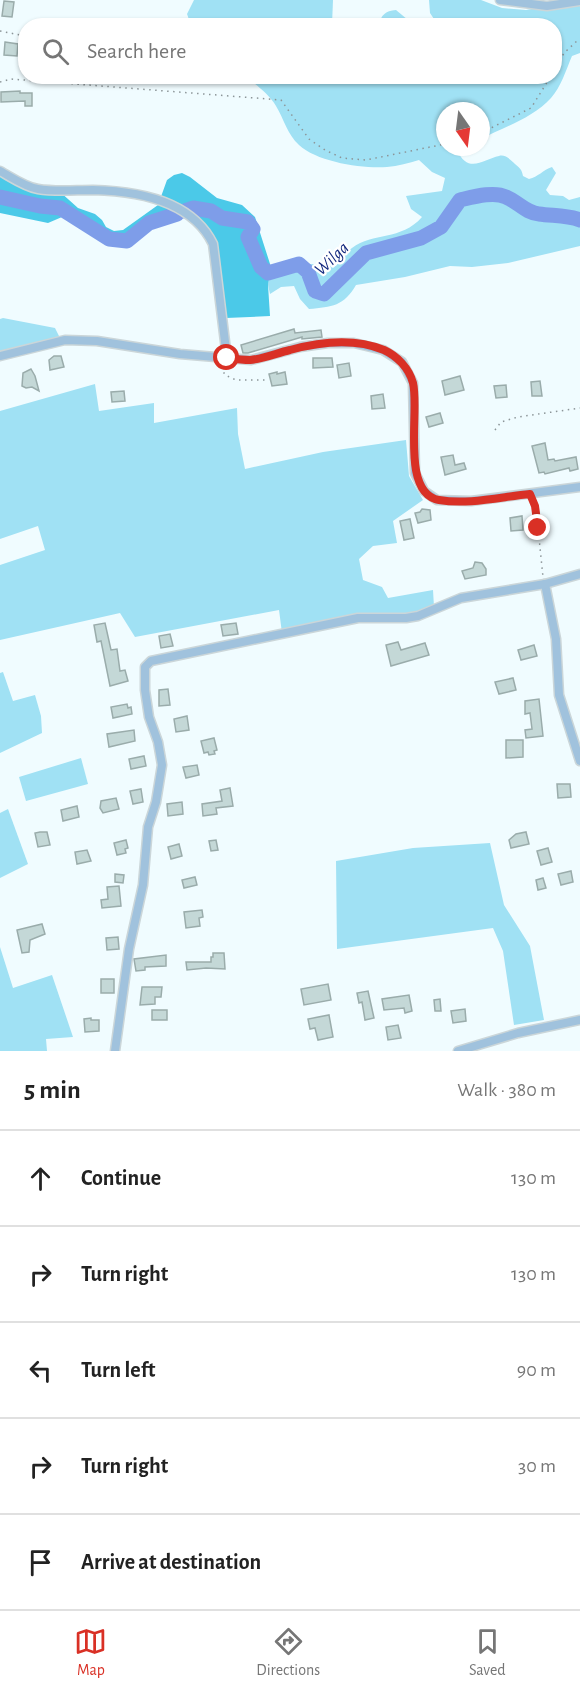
<!DOCTYPE html>
<meta charset="utf-8">
<style>
body{margin:0;font-family:"Alegreya Sans",sans-serif;background:#f6f6f6;color:#222}
.compass{position:absolute;left:436px;top:102px;width:54px;height:54px;border-radius:50%;background:#fff;box-shadow:0 2px 4px #0004;rotate:166deg}
.stop{position:absolute;width:18px;height:18px;margin:-14px;border:4px solid #d93025;border-radius:50%;background:#fff}
.stop.end{background:#d93025;border-color:#fff;box-shadow:0 2px 6px #0008}
.list{margin:0;padding:0;list-style:none}
h2{display:flex;justify-content:space-between;align-items:center;height:78px;margin:0;padding:0 24px;font-size:26px}
h2 small{font-size:20px;font-weight:400;color:#767676}
.list li{display:grid;grid-template-columns:39px 1fr auto;gap:18px;align-items:center;box-sizing:border-box;height:96px;padding:0 24px;border-top:2px solid #e0e0e0}
.list b{display:block;font-size:22px;white-space:nowrap}
.list em{font-size:20px;font-style:normal;color:#767676}
.icon{flex:none;width:33px;height:33px;fill:none;stroke:currentColor;stroke-width:2;stroke-linecap:round;stroke-linejoin:round}
.map{position:relative;flex:none;width:580px;height:1051px;overflow:hidden}
.search{position:absolute;background:#fff;box-shadow:0 2px 4px #0004;left:18px;right:18px;top:18px;height:66px;display:flex;align-items:center;gap:15px;box-sizing:border-box;padding:0 21px;border-radius:24px;color:#767676;font-size:22px}
.sheet{height:558px;background:#fff}
nav{display:flex;justify-content:space-around;align-items:center;box-sizing:border-box;height:84px;border-top:2px solid #e0e0e0;background:#fff;font-size:16px;color:#767676}
nav a{display:grid;justify-items:center;gap:3px}
nav .on{color:#d93025}
.map>svg:first-child{display:block}
.green{fill:#a0e1f4}
.forest{fill:#4bc9e8}
.lines{fill:none;stroke-linecap:round;stroke-linejoin:round}
.river{stroke:#7e9de9;stroke-width:15}
.building{fill:#c4d8d7;stroke:#9aacab;stroke-width:1.5}
.minor-casing{stroke:#cbd6d9;stroke-width:11}
.path{stroke:#8c9598;stroke-width:1.5;stroke-dasharray:1.5 4.5;stroke-linecap:butt}
.minor{stroke:#a0c2dd;stroke-width:8}
.route{stroke:#d93025;stroke-width:8}
.labels{text-anchor:middle;dominant-baseline:central;stroke-width:4.5;stroke-linejoin:round;paint-order:stroke}
.water-label{font-size:18px;font-style:italic;fill:#13287e;stroke:#fff}
</style>
<div class="map">
<svg width="580" height="1051" viewBox="0 0 580 1051">
<rect width="100%" height="100%" fill="#f0fcff"/>
<g class="green">
<polygon points="194,0 333,0 332,25 191,25 187,14"/>
<path d="M429 0H481L502 8 526 10 580 0V53L572 56C566 70 561 87 551 98 533 118 504 127 481 139V111H445V147H464L457 150C468 175 484 159 499 156 505 154 511 160 515 164 520 168 522 170 523 176L529 179C538 177 543 170 552 167L556 173 546 190 550 195 563 196 569 200 580 197V246L508 263 472 267 450 266 405 277 356 285C344 306 332 307 309 309L300 299 294 286 281 287 270 294 268 285 271 267 298 263 336 266C341 259 345 253 352 248 373 232 401 241 422 217L411 209 406 196 442 191 445 178 432 172 419 160C409 163 398 166 387 167 363 169 317 162 299 145 287 134 284 119 276 106 269 94 257 86 247 77L554 76V26L438 25 430 13Z"/>
<path d="M396 10 414 25H379C381 15 385 11 396 10Z"/>
<polygon points="3,318 55,328 60,338 0,353 0,319"/>
<polygon points="95,384 99,411 154,403 154,423 237,408 238,434 245,469 323,452 406,440 409,476 423,500 393,521 397,543 373,546 359,559 363,580 382,587 388,598 433,590 434,607 418,614 398,615 282,633 279,610 135,637 120,613 0,640 0,565 45,550 38,526 0,539 0,411"/>
<polygon points="3,672 13,701 35,695 41,716 42,733 0,753 0,673"/>
<polygon points="81,758 88,784 26,801 19,777"/>
<polygon points="8,809 28,864 0,878 0,813"/>
<polygon points="490,843 504,905 530,946 544,1020 514,1025 503,951 493,928 337,949 336,861 413,848"/>
<polygon points="0,947 13,988 52,975 73,1037 46,1039 47,1051 0,1051"/>
</g>
<polygon class="forest" points="0,172 25,184 59,191 78,208 95,214 102,220 106,227 114,231 123,230 158,205 167,180 174,175 182,173 190,177 217,198 242,205 255,217 271,267 268,285 270,316 226,318 218,246 208,228 182,207 176,217 152,227 127,247 117,247 107,242 76,221 62,217 48,223 0,213"/>
<g class="lines">
<g class="river">
<polyline points="0,197 40,206 60,208 109,239 127,241 149,223 177,214"/>
<path d="M184 211 193 208 211 211 222 218 248 222 253 229 248 237 261 267 268 273 299 264 308 272 315 291 324 294 366 253 421 238 441 227 460 200C473 197 494 191 506 197 518 202 526 213 539 214 553 216 567 215 580 220"/>
</g>
</g>
<g class="building">
<polygon points="4,1 14,2 12,17 2,16"/>
<polygon points="5,42 18,44 17,56 4,55"/>
<polygon points="20,91 20,93 32,93 32,106 25,106 25,101 1,102 1,92"/>
<polygon points="294,329 295,333 321,330 322,337 302,339 302,337 248,353 243,353 241,345"/>
<polygon points="54,356 61,356 64,367 50,370 49,360"/>
<polygon points="313,358 332,358 333,367 313,368"/>
<polygon points="349,363 351,376 339,378 337,365"/>
<polygon points="31,369 35,376 39,391 32,387 26,388 22,386 23,373"/>
<polygon points="277,372 277,374 285,372 287,384 272,386 269,374"/>
<polygon points="460,376 464,390 445,395 442,381"/>
<polygon points="540,381 542,396 532,396 531,382"/>
<polygon points="506,385 507,397 496,398 494,386"/>
<polygon points="124,391 125,401 112,402 111,392"/>
<polygon points="383,394 385,408 372,409 371,396"/>
<polygon points="440,413 443,423 429,427 426,417"/>
<polygon points="545,443 548,460 554,459 555,461 576,457 578,469 570,471 569,468 545,474 544,472 539,473 532,446"/>
<polygon points="453,455 455,465 464,463 466,469 445,475 441,457"/>
<polygon points="422,509 430,510 431,520 418,523 415,513 420,512"/>
<polygon points="522,516 523,530 511,531 510,518"/>
<polygon points="410,519 414,538 404,540 400,521"/>
<polygon points="475,562 482,563 486,569 486,575 465,579 462,571 473,568"/>
<polygon points="105,623 111,650 117,649 120,671 125,670 128,681 110,686 101,641 97,642 94,625"/>
<polygon points="236,623 238,634 223,636 221,625"/>
<polygon points="170,634 173,646 161,648 159,636"/>
<polygon points="398,642 401,650 425,643 429,655 391,666 386,645"/>
<polygon points="534,645 537,656 521,660 518,650"/>
<polygon points="513,678 516,690 499,694 495,682"/>
<polygon points="168,689 170,705 159,706 159,690"/>
<polygon points="539,699 543,736 526,738 525,730 532,729 530,713 525,714 525,701"/>
<polygon points="127,704 128,708 131,707 132,714 113,718 111,707"/>
<polygon points="187,716 189,730 176,732 174,719"/>
<polygon points="134,730 135,741 109,747 107,734"/>
<polygon points="214,738 217,750 214,751 215,754 209,755 208,752 204,753 201,741"/>
<polygon points="506,740 523,740 523,757 506,758"/>
<polygon points="144,756 146,766 131,769 129,759"/>
<polygon points="197,765 199,775 186,778 183,767"/>
<polygon points="557,784 570,784 571,797 558,798"/>
<polygon points="230,788 233,806 216,808 217,814 203,816 202,804 222,801 220,790"/>
<polygon points="141,789 143,802 133,804 130,791"/>
<polygon points="116,798 119,809 103,813 100,808 101,801"/>
<polygon points="182,802 183,814 168,816 167,804"/>
<polygon points="77,806 79,817 63,821 61,810"/>
<polygon points="40,832 47,832 50,845 38,847 35,833"/>
<polygon points="526,832 529,844 511,848 509,840 516,834"/>
<polygon points="126,840 128,848 125,849 126,853 117,855 114,843"/>
<polygon points="216,840 218,850 211,851 209,841"/>
<polygon points="179,844 182,856 171,859 168,847"/>
<polygon points="548,848 552,862 541,865 537,851"/>
<polygon points="87,850 91,861 77,864 75,852"/>
<polygon points="571,871 573,882 561,885 558,874"/>
<polygon points="115,874 124,875 123,883 115,882"/>
<polygon points="195,877 197,885 184,888 182,880"/>
<polygon points="543,878 546,888 538,890 536,880"/>
<polygon points="119,886 121,906 102,908 101,900 108,899 107,887"/>
<polygon points="202,910 203,917 199,918 200,926 186,928 184,912"/>
<polygon points="42,924 45,934 30,940 29,952 22,953 17,930"/>
<polygon points="118,937 119,949 107,950 106,938"/>
<polygon points="213,953 224,953 225,969 206,968 187,970 186,962 211,962 211,957 213,957"/>
<polygon points="166,955 166,966 145,967 145,970 136,971 134,959"/>
<rect x="101" y="979" width="13" height="14"/>
<polygon points="328,984 331,1000 304,1005 301,989"/>
<polygon points="142,987 162,987 161,997 155,997 155,1004 140,1005"/>
<polygon points="368,991 374,1018 365,1020 362,1002 359,1003 357,993"/>
<polygon points="409,995 412,1011 405,1013 404,1008 384,1010 382,999"/>
<polygon points="440,999 441,1011 435,1011 434,1000"/>
<polygon points="465,1009 466,1021 453,1023 451,1011"/>
<rect x="152" y="1010" width="15" height="10"/>
<polygon points="329,1015 333,1037 318,1040 315,1028 310,1029 308,1019"/>
<polygon points="91,1018 91,1020 99,1020 99,1031 85,1032 84,1019"/>
<polygon points="398,1025 401,1038 388,1040 386,1027"/>
</g>
<g class="lines">
<defs>
<g id="minor">
<polyline points="500,0 547,6 580,1"/>
<path d="M0 171C11 177 25 187 38 189 55 192 75 190 93 190 137 191 192 201 213 244L227 358"/>
<polyline points="0,356 65,340 97,341 180,354 251,360 300,347 328,343 354,343 383,350 402,362 413,383 415,473 424,491 437,500 471,501 580,487"/>
<polyline points="545,584 556,639 559,695 580,761"/>
<polyline points="115,1051 129,949 143,885 148,827 156,802 162,765 158,742 149,717 145,690 145,667 151,661 358,618 406,618 418,616 461,598 545,584 580,574"/>
<polyline points="458,1051 518,1033 580,1020"/>
</g>
</defs>
<use href="#minor" class="minor-casing"/>
<g class="path">
<polyline points="0,31 25,36"/>
<polyline points="554,71 564,53 578,40"/>
<polyline points="0,82 11,79 281,100 309,139 325,150 342,158 366,160 445,144"/>
<polyline points="481,133 531,108 551,76"/>
<polyline points="221,367 225,375 236,380 267,380"/>
<polyline points="495,430 501,422 518,417 580,408"/>
<polyline points="533,502 538,528 543,577"/>
</g>
<use href="#minor" class="minor"/>
</g>
<g class="lines">
<path class="route" d="M227 358C235 359 243 360 250 360 263 359 277 353 290 350 319 342 355 338 384 350 397 356 409 368 413 383 420 410 400 493 439 500 468 505 500 497 530 494L535 506 538 528"/>
</g>
<g class="labels">
<g class="water-label">
<text transform="translate(332 259) rotate(-43)">Wilga</text>
</g>
</g>
</svg>
<svg class="compass" viewBox="-18 -18 36 36"><path d="M0-13l5 13h-10z" fill="#e53935"/><path d="M0 13l5-13h-10z" fill="#767676"/></svg>
<div class="stop" style="left:227px;top:358px"></div>
<div class="stop end" style="left:538px;top:528px"></div>
<div class="search"><svg class="icon" aria-label="search" viewBox="0 0 24 24"><circle cx="10" cy="10" r="6"/><path d="M15 15l6 6"/></svg>Search here</div>
</div>
<section class="sheet">
<h2>5 min<small>Walk · 380 m</small></h2>
<ul class="list">
<li><svg class="icon" aria-label="ahead" viewBox="0 0 24 24"><path d="M12 20V5M6 11l6-6 6 6"/></svg><div><b>Continue</b></div><em>130 m</em></li>
<li><svg class="icon" aria-label="right" viewBox="0 0 24 24"><path d="M7 20v-9h11M14 6l5 5-5 5"/></svg><div><b>Turn right</b></div><em>130 m</em></li>
<li><svg class="icon" aria-label="left" viewBox="0 0 24 24"><path d="M17 20v-9H6M10 6l-5 5 5 5"/></svg><div><b>Turn left</b></div><em>90 m</em></li>
<li><svg class="icon" aria-label="right" viewBox="0 0 24 24"><path d="M7 20v-9h11M14 6l5 5-5 5"/></svg><div><b>Turn right</b></div><em>30 m</em></li>
<li><svg class="icon" aria-label="arrive" viewBox="0 0 24 24"><path d="M6 21V4h12l-3 4 3 4H6"/></svg><div><b>Arrive at destination</b></div></li>
</ul>
</section>
<nav>
<a class="on"><svg class="icon" aria-label="map" viewBox="0 0 24 24"><path d="M3 6l6-2 6 2 6-2v14l-6 2-6-2-6 2zM9 4v14M15 6v14"/></svg>Map</a>
<a><svg class="icon" aria-label="directions" viewBox="0 0 24 24"><path d="M12 3l9 9-9 9-9-9zM9 14v-3h6M13 9l2 2-2 2"/></svg>Directions</a>
<a><svg class="icon" aria-label="saved" viewBox="0 0 24 24"><path d="M7 4h10v16l-5-4-5 4z"/></svg>Saved</a>
</nav>
